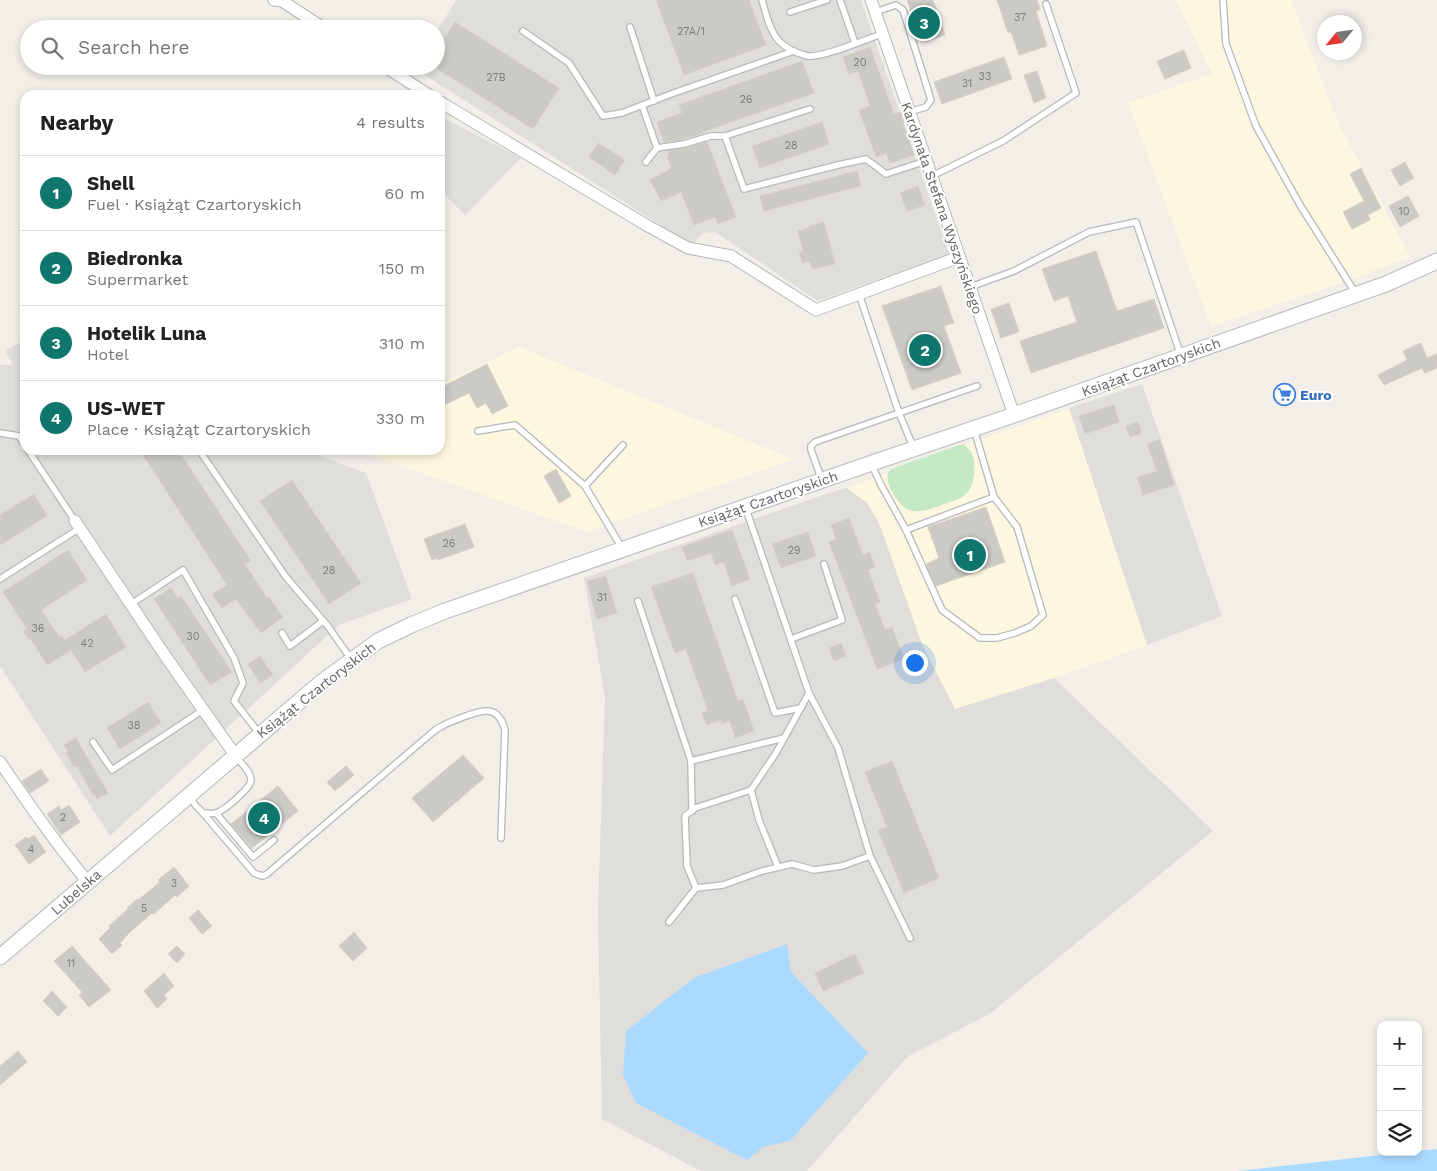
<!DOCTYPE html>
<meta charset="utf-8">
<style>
body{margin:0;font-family:"Work Sans",sans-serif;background:#f6f6f6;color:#222}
.controls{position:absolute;right:15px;bottom:15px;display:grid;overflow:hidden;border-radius:10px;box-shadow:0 2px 8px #0003}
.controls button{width:45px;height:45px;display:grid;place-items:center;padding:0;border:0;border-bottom:1px solid #e0e0e0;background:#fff;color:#222;font:25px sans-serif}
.compass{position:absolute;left:1317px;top:15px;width:45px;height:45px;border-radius:50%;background:#fff;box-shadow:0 2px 8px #0003;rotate:241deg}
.you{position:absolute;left:914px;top:662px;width:18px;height:18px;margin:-12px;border:4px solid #fff;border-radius:50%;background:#1a73e8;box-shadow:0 0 0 8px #1a73e833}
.badge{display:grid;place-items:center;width:32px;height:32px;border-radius:50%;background:#0f766e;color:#fff;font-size:16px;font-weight:700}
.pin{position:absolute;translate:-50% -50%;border:2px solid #fff;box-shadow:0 1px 5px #0006}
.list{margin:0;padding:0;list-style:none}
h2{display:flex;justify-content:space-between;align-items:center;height:65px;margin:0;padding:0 20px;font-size:21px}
h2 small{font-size:16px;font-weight:400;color:#767676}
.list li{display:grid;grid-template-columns:32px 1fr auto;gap:15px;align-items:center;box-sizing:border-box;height:75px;padding:0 20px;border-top:1px solid #e0e0e0}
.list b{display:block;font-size:19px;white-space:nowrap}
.list p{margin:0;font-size:16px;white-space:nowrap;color:#767676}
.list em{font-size:16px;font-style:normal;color:#767676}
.icon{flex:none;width:28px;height:28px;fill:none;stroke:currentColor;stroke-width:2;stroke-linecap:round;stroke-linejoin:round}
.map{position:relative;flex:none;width:1437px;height:1171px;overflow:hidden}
.search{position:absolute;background:#fff;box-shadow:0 2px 8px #0003;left:20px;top:20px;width:425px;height:55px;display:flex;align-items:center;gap:12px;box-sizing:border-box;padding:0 18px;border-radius:28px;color:#767676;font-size:19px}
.panel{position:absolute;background:#fff;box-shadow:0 2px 8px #0003;left:20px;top:90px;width:425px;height:365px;border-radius:15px}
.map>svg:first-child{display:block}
.commercial{fill:#fef7e0}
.industrial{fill:#e0deda}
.green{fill:#c5e8c5}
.water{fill:#aadaff}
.building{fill:#cccac5;stroke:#d6d1c6}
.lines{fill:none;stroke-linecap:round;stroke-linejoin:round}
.service-casing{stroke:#b5b8bc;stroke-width:8}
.minor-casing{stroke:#b5b8bc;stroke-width:13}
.secondary-casing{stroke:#b6babf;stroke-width:17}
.service{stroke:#fff;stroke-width:5.5}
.minor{stroke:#fff;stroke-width:11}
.secondary{stroke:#fff;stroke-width:15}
.labels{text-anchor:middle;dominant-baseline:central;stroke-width:4;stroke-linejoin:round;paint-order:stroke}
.number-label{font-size:11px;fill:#7a7d7f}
.street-label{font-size:14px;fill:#5f6368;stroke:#fff}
.shop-label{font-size:14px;font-weight:bold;fill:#366cbe;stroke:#fff;text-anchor:start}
</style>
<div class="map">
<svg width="1437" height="1171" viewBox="0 0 1437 1171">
<rect width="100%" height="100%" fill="#f1efe8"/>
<g class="commercial">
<polygon points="1176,0 1291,0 1339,125 1410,257 1338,284 1211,326 1128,103 1212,74"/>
<polygon points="519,347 793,459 587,532 357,450 440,450 440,385"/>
<polygon points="1069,408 1147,645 1054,678 955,709 922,644 867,503 847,488"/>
</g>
<g class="industrial">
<polygon points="456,0 861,0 949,254 818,301 715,232 703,233 692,245 415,69 416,66 436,66 436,33"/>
<polygon points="442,117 521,158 465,215 440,190 440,119"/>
<polygon points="25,340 25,450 304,450 366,473 412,599 339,625 110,836 0,666 0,365 13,365 5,350"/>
<polygon points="1142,384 1222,616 1147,645 1069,408"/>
<polygon points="847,488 867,503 879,523 922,644 955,709 1054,678 1213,831 991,1013 907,1057 807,1171 701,1171 602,1119 598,912 605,697 584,578 832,492"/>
</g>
<path class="green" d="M963 444C966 446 969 449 971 452 977 462 975 484 967 493 960 500 949 502 939 506 932 509 921 512 913 511 902 509 896 499 891 490 888 483 885 475 891 469Z"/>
<g class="water">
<polygon points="787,944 791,972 868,1053 790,1141 765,1146 747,1160 636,1103 623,1075 626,1031 694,978"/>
<polygon points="1437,1149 1437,1171 1238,1171 1408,1152 1418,1152 1418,1151"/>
</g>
<g class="building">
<polygon points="656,0 749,0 766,45 684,75"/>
<polygon points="907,0 933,0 945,35 925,42 922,35 920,36"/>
<polygon points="997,0 1037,0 1040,9 1036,11 1047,46 1019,55 1011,32 1008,33"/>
<polygon points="455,22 559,88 533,129 436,68 436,52"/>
<polygon points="870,47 894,114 901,112 904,122 903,123 914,155 890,163 886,153 876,157 859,110 870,106 858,71 849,74 843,57"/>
<polygon points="1184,50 1191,68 1165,79 1157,61"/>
<polygon points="1004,57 1012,79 942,104 934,82"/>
<polygon points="802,61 814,93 703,132 703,133 683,139 664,142 657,122 682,113 679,105"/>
<polygon points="1037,71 1046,98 1034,103 1024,75"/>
<polygon points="822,122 829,144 760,168 752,146"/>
<polygon points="707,142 736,217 718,224 715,217 694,225 681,192 661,201 650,180 672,168 667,157 669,156 668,151 685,148"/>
<polygon points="598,143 625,160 615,175 589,157"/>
<polygon points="1405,162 1414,178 1400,186 1391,170"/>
<polygon points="1361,168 1381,208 1368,215 1370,220 1352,229 1343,212 1364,201 1350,174"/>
<polygon points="857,171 861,186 764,211 760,196"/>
<polygon points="918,186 925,205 907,211 900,193"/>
<polygon points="1408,196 1419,216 1400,227 1389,206"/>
<polygon points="824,222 835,264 812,269 810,261 802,263 799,252 803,251 798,231 809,228 809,226"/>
<polygon points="1096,251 1117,311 1154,299 1164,328 1031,373 1020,341 1077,322 1068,296 1054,301 1042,269"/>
<polygon points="941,286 954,323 944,326 961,373 912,390 882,306"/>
<polygon points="1009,303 1019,332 1001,338 991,309"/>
<polygon points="1421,343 1427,358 1437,354 1437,368 1425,373 1422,368 1384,385 1378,375 1407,360 1403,351"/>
<polygon points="487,364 508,406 492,414 486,403 477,408 469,393 440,407 440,388"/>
<polygon points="1114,405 1119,422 1085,434 1079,416"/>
<polygon points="1138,422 1142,433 1130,437 1126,426"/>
<polygon points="1160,439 1174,485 1143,495 1137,477 1157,471 1147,444"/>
<polygon points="140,450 178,450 251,561 245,564 267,598 269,597 283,617 261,633 236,599 222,608 212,594 227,585"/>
<polygon points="556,469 571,496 559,503 544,476"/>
<polygon points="292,480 361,583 329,604 260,501"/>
<polygon points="34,494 47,516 0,545 0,515"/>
<polygon points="986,507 1005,562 936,586 926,564 939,558 928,527"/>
<polygon points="849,518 863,555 870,552 875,567 868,570 880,602 875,604 885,630 892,627 904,659 877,669 829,542 836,539 831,525"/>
<polygon points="465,524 474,547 438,560 438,558 432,560 424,539"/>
<polygon points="732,530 750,579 732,586 724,562 715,565 711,553 687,561 682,547"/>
<polygon points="808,532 816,556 781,568 772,544"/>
<polygon points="68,550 87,580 41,610 60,638 62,636 65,640 106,614 126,647 85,672 71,650 47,665 31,639 29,640 23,631 27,629 3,592"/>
<polygon points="693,573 738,701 743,699 754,731 735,738 730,721 722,724 721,720 707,725 702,713 708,711 686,649 675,653 651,587"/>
<polygon points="606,576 617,613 597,619 587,581"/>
<polygon points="171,588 178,598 181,596 232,672 210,685 154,599"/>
<polygon points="841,643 846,656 834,661 829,648"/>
<polygon points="260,656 273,675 260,683 248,664"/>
<polygon points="148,702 161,723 120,749 107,728"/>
<polygon points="76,738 108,793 97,799 95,794 93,795 77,766 74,767 66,753 68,752 64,745"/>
<polygon points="463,755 484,778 433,822 412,798"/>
<polygon points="892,761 939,878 904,893 878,830 887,827 865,772"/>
<polygon points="346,766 354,775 335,791 327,782"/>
<polygon points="41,769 49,781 30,793 22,781"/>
<polygon points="278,786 298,811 252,848 231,824"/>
<polygon points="69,805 80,822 61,835 47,814 59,806 61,810"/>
<polygon points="34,835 46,852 29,864 15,845 26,837 28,839"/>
<polygon points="174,867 189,886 177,897 175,895 154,914 152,913 130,932 120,943 122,945 112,954 99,939 110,928 109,926 128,909 127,908 137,899 138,900 160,882 158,880"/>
<polygon points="198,910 212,926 202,934 189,918"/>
<polygon points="354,932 367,948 353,961 339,946"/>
<polygon points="72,946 111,990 89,1007 79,995 82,992 54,961"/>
<polygon points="177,946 185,954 177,963 168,954"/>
<polygon points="855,954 864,973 823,991 815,973"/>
<polygon points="164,973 174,986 164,995 167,999 157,1008 144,991"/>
<polygon points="52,991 67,1007 58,1016 43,1001"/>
<polygon points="18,1051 27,1062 0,1085 0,1066"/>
</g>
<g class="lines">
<defs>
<g id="service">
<path d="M762 0C766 14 770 32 780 42 787 49 799 54 808 56 822 58 867 39 882 34"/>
<polyline points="840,0 855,43"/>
<polyline points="1223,0 1226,44 1256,126 1300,205 1356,294"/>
<polyline points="790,12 827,0"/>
<polyline points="875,12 896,5 903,10 931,100 926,107 909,112"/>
<polyline points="630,27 654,101"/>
<polyline points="523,31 569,63 603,116 622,113 671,94 794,51"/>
<polyline points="642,105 657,148 646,162"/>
<polyline points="810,109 725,136 744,189 838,165 866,159 886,174 926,161"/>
<polyline points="657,148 684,144 711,136 725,136"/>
<polyline points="932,176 1003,141 1076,93 1046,4"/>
<polyline points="970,287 1014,271 1089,232 1136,222 1181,356"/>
<polyline points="859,294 899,413 914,449"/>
<polyline points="478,431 515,425 585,486 622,548"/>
<polyline points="0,433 19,436 25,445"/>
<polyline points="28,450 75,521"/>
<polyline points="199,450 286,577 327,625 351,659"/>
<polyline points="872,465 880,483 906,530 942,610 980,638 997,638 1015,633 1031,626 1043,615 1017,527 994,497 974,429"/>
<polyline points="822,480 811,450 811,446 815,442 977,386"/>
<polyline points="585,486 623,445"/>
<polyline points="746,509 809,693 776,753 751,790 695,808 685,816 687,866 696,888 723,885 762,871 792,864 814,870 842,866 870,856 838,748 809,693"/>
<polyline points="906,530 994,497"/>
<polyline points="0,579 80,528"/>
<polyline points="735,599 775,713 801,708"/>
<polyline points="638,601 691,761 692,811"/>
<polyline points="131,604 183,570 234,658 243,683 234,701 259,733"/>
<polyline points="282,633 290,646 323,621"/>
<polyline points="791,639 842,620 824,564"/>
<polyline points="93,742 112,770 203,710"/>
<polyline points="691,761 784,738"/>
<polyline points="751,790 759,820 778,867"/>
<path d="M189 796 196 806 203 813C207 813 212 814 215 813 223 812 252 787 251 780 251 772 241 763 236 757"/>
<path d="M203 813 254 873 259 875 263 876 267 874 434 731C443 724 453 721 463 717 483 710 498 704 505 730L501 838"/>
<polyline points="216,813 253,857 274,840"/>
<polyline points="870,856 910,938"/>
<polyline points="669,922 696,888"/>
</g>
<g id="minor">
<polyline points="274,0 282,1 325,29"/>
<polyline points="871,0 1014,415"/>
<polyline points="384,66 429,95"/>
<polyline points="440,102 648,226 688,248 731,256 816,310 959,257"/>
<polyline points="75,521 164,654 235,755"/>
<path d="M0 762C28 803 56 844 88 882"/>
</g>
<polyline id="secondary" points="0,957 323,681 378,641 411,625 445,611 872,463 1014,415 1386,284 1437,261"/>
</defs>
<use href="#service" class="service-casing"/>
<use href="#minor" class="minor-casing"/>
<use href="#secondary" class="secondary-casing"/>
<use href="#service" class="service"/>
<use href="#minor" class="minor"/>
<use href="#secondary" class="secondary"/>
</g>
<defs>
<symbol id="supermarket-ring" viewBox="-11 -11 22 22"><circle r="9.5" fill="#fff" stroke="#3f7fe0" stroke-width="1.5"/><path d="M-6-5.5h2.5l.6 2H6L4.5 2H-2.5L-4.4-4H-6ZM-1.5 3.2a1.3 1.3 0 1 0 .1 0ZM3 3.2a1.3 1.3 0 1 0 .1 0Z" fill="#3f7fe0"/></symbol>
</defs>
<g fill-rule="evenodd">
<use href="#supermarket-ring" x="1272" y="382" width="25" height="25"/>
</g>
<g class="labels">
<g class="number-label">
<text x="1020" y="17">37</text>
<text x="691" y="31">27A/1</text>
<text x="860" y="62">20</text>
<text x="985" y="76">33</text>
<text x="496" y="77">27B</text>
<text x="967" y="83">31</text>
<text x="746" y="99">26</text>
<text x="791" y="145">28</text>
<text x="1404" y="211">10</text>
<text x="449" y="543">26</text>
<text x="794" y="550">29</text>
<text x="329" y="570">28</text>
<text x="602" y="597">31</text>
<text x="38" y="628">36</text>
<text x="193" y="636">30</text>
<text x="87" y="643">42</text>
<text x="134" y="725">38</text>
<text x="63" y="817">2</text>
<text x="31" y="849">4</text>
<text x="174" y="883">3</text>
<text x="144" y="908">5</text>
<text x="71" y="963">11</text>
</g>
<g class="street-label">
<text transform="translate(942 208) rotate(71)">Kardynała Stefana Wyszyńskiego</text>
<text transform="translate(1151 367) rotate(-20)">Książąt Czartoryskich</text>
<text transform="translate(768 499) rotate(-19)">Książąt Czartoryskich</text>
<text transform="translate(316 690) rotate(-38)">Książąt Czartoryskich</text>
<text transform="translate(76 892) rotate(-41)">Lubelska</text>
</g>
<g class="shop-label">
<text x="1300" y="395">Euro</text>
</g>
</g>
</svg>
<div class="controls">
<button>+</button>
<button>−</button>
<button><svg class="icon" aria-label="layers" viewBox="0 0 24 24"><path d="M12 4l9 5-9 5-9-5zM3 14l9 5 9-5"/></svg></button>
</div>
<svg class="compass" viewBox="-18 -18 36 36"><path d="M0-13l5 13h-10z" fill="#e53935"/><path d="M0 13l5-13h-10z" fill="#767676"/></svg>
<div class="you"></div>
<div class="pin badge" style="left:970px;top:555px">1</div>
<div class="pin badge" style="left:925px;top:350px">2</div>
<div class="pin badge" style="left:924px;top:23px">3</div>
<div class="pin badge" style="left:264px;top:818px">4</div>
<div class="search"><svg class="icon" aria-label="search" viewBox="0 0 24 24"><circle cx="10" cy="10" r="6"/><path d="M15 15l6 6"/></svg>Search here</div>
<section class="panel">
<h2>Nearby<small>4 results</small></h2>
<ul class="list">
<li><span class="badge">1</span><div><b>Shell</b><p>Fuel · Książąt Czartoryskich</p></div><em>60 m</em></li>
<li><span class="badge">2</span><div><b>Biedronka</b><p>Supermarket</p></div><em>150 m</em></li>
<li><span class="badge">3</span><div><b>Hotelik Luna</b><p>Hotel</p></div><em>310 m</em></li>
<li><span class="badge">4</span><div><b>US-WET</b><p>Place · Książąt Czartoryskich</p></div><em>330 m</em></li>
</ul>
</section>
</div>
